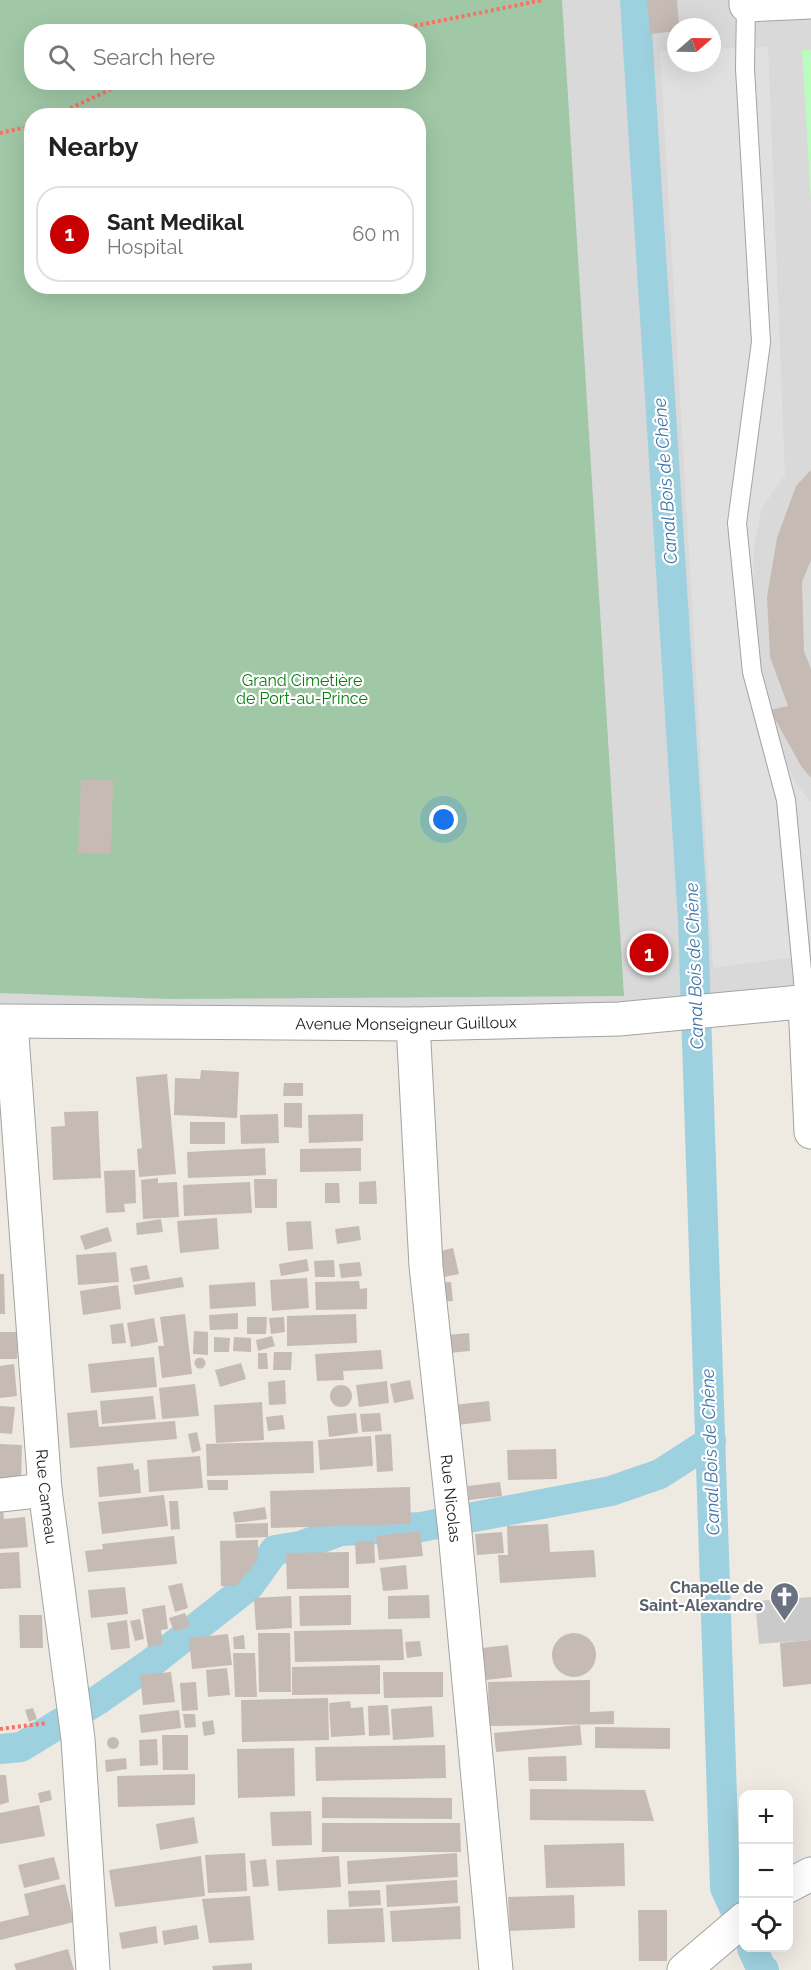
<!DOCTYPE html>
<meta charset="utf-8">
<style>
body{margin:0;font-family:Raleway,sans-serif;background:#f6f6f6;color:#222}
.controls{position:absolute;right:18px;bottom:18px;display:grid;overflow:hidden;border-radius:12px;box-shadow:0 6px 24px #0002}
.controls button{width:54px;height:54px;display:grid;place-items:center;padding:0;border:0;border-bottom:2px solid #e0e0e0;background:#fff;color:#222;font:30px sans-serif}
.compass{position:absolute;left:667px;top:18px;width:54px;height:54px;border-radius:50%;background:#fff;box-shadow:0 6px 24px #0002;rotate:70deg}
.you{position:absolute;left:444px;top:820px;width:21px;height:21px;margin:-15px;border:4px solid #fff;border-radius:50%;background:#1a73e8;box-shadow:0 0 0 9px #1a73e833}
.badge{display:grid;place-items:center;width:39px;height:39px;border-radius:50%;background:#c80002;color:#fff;font-size:20px;font-weight:700}
.pin{position:absolute;translate:-50% -50%;border:3px solid #fff;box-shadow:0 2px 6px #0006}
.list{margin:0;padding:0;list-style:none}
h2{display:flex;justify-content:space-between;align-items:center;height:78px;margin:0;padding:0 24px;font-size:26px}
h2 small{font-size:20px;font-weight:400;color:#767676}
.list li{display:grid;grid-template-columns:39px 1fr auto;gap:18px;align-items:center;box-sizing:border-box;height:96px;margin:0 12px 12px;padding:0 12px;border:2px solid #e0e0e0;border-radius:24px}
.list b{display:block;font-size:22px;white-space:nowrap}
.list p{margin:0;font-size:20px;white-space:nowrap;color:#767676}
.list em{font-size:20px;font-style:normal;color:#767676}
.icon{flex:none;width:33px;height:33px;fill:none;stroke:currentColor;stroke-width:2;stroke-linecap:round;stroke-linejoin:round}
.map{position:relative;flex:none;width:811px;height:1970px;overflow:hidden}
.search{position:absolute;background:#fff;box-shadow:0 6px 24px #0002;left:24px;top:24px;width:402px;height:66px;display:flex;align-items:center;gap:15px;box-sizing:border-box;padding:0 21px;border-radius:24px;color:#767676;font-size:22px}
.panel{position:absolute;background:#fff;box-shadow:0 6px 24px #0002;left:24px;top:108px;width:402px;height:186px;border-radius:24px}
.map>svg:first-child{display:block}
.residential{fill:#dad9d9;fill-rule:evenodd}
.religious{fill:#cacaca}
.cemetery{fill:#a0c8a6;fill-rule:evenodd}
.park{fill:#b9fcbe}
.parking{fill:#e0e0e0}
.lines{fill:none;stroke-linecap:round;stroke-linejoin:round}
.canal{stroke:#9ed1df;stroke-width:30}
.building{fill:#c6bbb4}
.service-casing{stroke:#a3a3a3;stroke-width:20}
.minor-casing{stroke:#a3a3a3;stroke-width:35}
.tertiary-casing{stroke:#a3a3a3;stroke-width:35}
.path{stroke:#ff6f61;stroke-width:4;stroke-dasharray:3 3;stroke-linecap:butt}
.service{stroke:#fff;stroke-width:18}
.minor{stroke:#fff;stroke-width:33}
.tertiary{stroke:#fff;stroke-width:33}
.labels{text-anchor:middle;dominant-baseline:central;stroke-width:4.5;stroke-linejoin:round;paint-order:stroke}
.park-label{font-size:16px;fill:#057f0e;stroke:#fff}
.street-label{font-size:16px;fill:#1c1c1c;stroke:#fff}
.worship-label{font-size:16px;font-weight:bold;fill:#5b616d;stroke:#fff;text-anchor:end}
.water-label{font-size:18px;font-style:italic;fill:#4176a8;stroke:#fff}
</style>
<div class="map">
<svg width="811" height="1970" viewBox="0 0 811 1970">
<rect width="100%" height="100%" fill="#eee9e1"/>
<path class="residential" d="M0 0H811V1002L0 1021ZM676 27H712V63H676ZM32 32H418V82H32ZM32 116H418V286H32Z"/>
<polygon class="religious" points="811,1597 811,1640 759,1644 755,1601"/>
<path class="cemetery" d="M0 0H562L624 996 169 999 0 993ZM32 32H418V82H32ZM32 116H418V286H32Z"/>
<polygon class="park" points="802,50 811,50 811,204"/>
<polygon class="parking" points="768,47 785,475 762,508 754,547 753,597 767,725 797,785 811,802 811,955 713,968 660,51 676,50 676,63 712,63 712,49"/>
<g class="lines">
<g class="canal">
<polyline points="635,0 693,921 725,1888 744,1929"/>
<polyline points="0,1749 21,1747 98,1700 151,1663 249,1586 275,1550 300,1546 341,1531 421,1527 611,1491 660,1474 711,1441"/>
<polyline points="752,1948 761,1968 764,1970"/>
</g>
</g>
<g class="building">
<polygon points="647,0 677,0 679,27 676,27 676,31 650,34"/>
<polygon points="811,470 811,560 802,582 804,651 811,669 811,778 801,766 770,710 788,706 770,657 767,597 777,538 796,486"/>
<polygon points="81,780 113,780 111,854 78,853"/>
<polygon points="201,1070 239,1072 237,1118 174,1115 175,1078 200,1079"/>
<polygon points="167,1074 176,1174 139,1177 137,1149 142,1148 136,1077"/>
<polygon points="284,1083 303,1083 303,1096 283,1096"/>
<polygon points="284,1103 302,1103 302,1128 284,1127"/>
<polygon points="98,1111 101,1178 53,1180 51,1127 65,1126 64,1112"/>
<polygon points="278,1114 279,1143 241,1144 240,1115"/>
<polygon points="363,1114 363,1141 309,1143 308,1115"/>
<rect x="190" y="1122" width="35" height="22"/>
<polygon points="265,1148 266,1175 188,1178 187,1152"/>
<polygon points="361,1148 361,1171 300,1172 300,1149"/>
<polygon points="135,1170 136,1203 124,1204 125,1212 106,1213 104,1171"/>
<polygon points="158,1178 158,1183 177,1182 179,1217 143,1219 141,1180"/>
<polygon points="254,1179 277,1179 277,1208 255,1208"/>
<polygon points="376,1181 377,1204 359,1204 359,1182"/>
<polygon points="250,1182 252,1213 184,1216 183,1185"/>
<polygon points="325,1183 339,1183 340,1203 325,1203"/>
<polygon points="217,1218 219,1249 180,1253 177,1221"/>
<polygon points="161,1219 163,1232 137,1235 136,1223"/>
<polygon points="311,1221 313,1249 288,1251 286,1222"/>
<polygon points="359,1226 361,1240 337,1244 335,1229"/>
<polygon points="108,1227 112,1241 85,1250 80,1236"/>
<polygon points="453,1248 459,1274 439,1278 433,1253"/>
<polygon points="116,1252 119,1282 78,1285 76,1255"/>
<polygon points="307,1259 309,1271 281,1276 279,1264"/>
<polygon points="334,1260 335,1277 315,1277 314,1261"/>
<polygon points="360,1262 362,1276 341,1278 339,1264"/>
<polygon points="147,1265 150,1279 133,1282 130,1268"/>
<polygon points="0,1274 4,1274 5,1314 0,1314"/>
<polygon points="182,1277 184,1287 135,1295 133,1285"/>
<polygon points="307,1278 309,1308 272,1311 270,1280"/>
<polygon points="359,1281 360,1289 367,1288 367,1309 316,1310 315,1282"/>
<polygon points="255,1282 256,1306 210,1309 209,1285"/>
<polygon points="451,1282 453,1301 440,1302 438,1283"/>
<polygon points="118,1285 121,1309 83,1315 80,1291"/>
<polygon points="238,1313 238,1329 210,1330 209,1315"/>
<polygon points="185,1314 192,1374 162,1378 158,1346 164,1346 160,1317"/>
<polygon points="356,1314 357,1343 287,1346 287,1316"/>
<polygon points="247,1317 267,1317 266,1334 247,1334"/>
<polygon points="284,1317 285,1332 271,1334 269,1318"/>
<polygon points="154,1318 158,1342 131,1347 127,1323"/>
<polygon points="123,1323 126,1343 112,1344 110,1325"/>
<polygon points="194,1331 208,1332 208,1355 193,1354"/>
<polygon points="0,1332 18,1332 17,1359 0,1359"/>
<polygon points="469,1333 470,1351 449,1353 447,1335"/>
<polygon points="272,1336 275,1346 258,1351 256,1340"/>
<polygon points="214,1337 230,1338 229,1352 214,1352"/>
<polygon points="234,1337 251,1338 251,1352 233,1351"/>
<polygon points="381,1350 383,1369 343,1371 344,1380 317,1381 315,1354"/>
<polygon points="274,1352 292,1352 291,1370 273,1370"/>
<polygon points="258,1353 267,1353 268,1369 258,1369"/>
<polygon points="154,1357 157,1387 91,1393 88,1364"/>
<circle cx="200" cy="1363" r="5.5"/>
<polygon points="241,1363 246,1379 220,1387 215,1370"/>
<polygon points="14,1364 17,1396 0,1398 0,1366"/>
<polygon points="285,1380 286,1404 269,1405 268,1382"/>
<polygon points="410,1380 414,1399 394,1403 390,1384"/>
<polygon points="387,1381 389,1403 359,1407 356,1385"/>
<polygon points="195,1384 199,1416 162,1419 159,1388"/>
<circle cx="341" cy="1396" r="11"/>
<polygon points="153,1396 156,1419 102,1424 100,1401"/>
<polygon points="489,1401 491,1421 457,1425 454,1405"/>
<polygon points="262,1402 264,1440 216,1443 214,1405"/>
<polygon points="0,1406 15,1407 12,1434 0,1433"/>
<polygon points="97,1410 99,1427 175,1421 177,1439 70,1448 67,1413"/>
<polygon points="356,1413 358,1433 329,1437 327,1416"/>
<polygon points="380,1413 382,1431 362,1432 360,1414"/>
<polygon points="283,1415 285,1429 268,1431 266,1417"/>
<polygon points="197,1432 201,1450 192,1453 188,1434"/>
<polygon points="391,1434 393,1471 377,1472 375,1435"/>
<polygon points="371,1436 373,1466 320,1470 318,1440"/>
<polygon points="313,1441 314,1473 207,1476 206,1444"/>
<polygon points="0,1444 22,1445 21,1483 0,1482"/>
<polygon points="556,1449 557,1479 508,1480 507,1450"/>
<polygon points="200,1456 203,1488 149,1492 147,1460"/>
<polygon points="133,1463 134,1470 139,1469 141,1493 99,1497 97,1467"/>
<polygon points="207,1480 228,1480 228,1490 208,1490"/>
<polygon points="500,1482 502,1496 469,1500 468,1486"/>
<polygon points="410,1487 411,1524 271,1528 270,1491"/>
<polygon points="164,1495 168,1526 102,1534 98,1502"/>
<polygon points="169,1501 178,1501 180,1529 171,1530"/>
<polygon points="265,1507 267,1519 235,1523 233,1512"/>
<polygon points="0,1510 3,1510 4,1519 25,1517 28,1547 0,1549"/>
<polygon points="268,1523 268,1537 236,1538 235,1524"/>
<polygon points="548,1524 550,1552 594,1550 596,1577 500,1583 498,1555 508,1555 507,1526"/>
<polygon points="420,1531 423,1556 379,1560 376,1536"/>
<polygon points="502,1532 504,1553 477,1555 475,1534"/>
<polygon points="174,1536 177,1564 88,1572 85,1551 103,1549 102,1544"/>
<polygon points="258,1540 258,1560 236,1586 221,1586 220,1541"/>
<polygon points="374,1541 375,1563 356,1564 355,1542"/>
<polygon points="19,1552 21,1588 0,1589 0,1553"/>
<polygon points="349,1552 349,1588 287,1589 286,1553"/>
<polygon points="406,1565 408,1589 383,1591 380,1568"/>
<polygon points="182,1583 188,1608 175,1612 168,1586"/>
<polygon points="125,1587 128,1614 91,1618 88,1590"/>
<polygon points="351,1595 351,1625 300,1626 299,1596"/>
<polygon points="429,1595 430,1618 388,1619 388,1596"/>
<polygon points="291,1596 292,1628 256,1630 254,1598"/>
<polygon points="165,1605 168,1629 161,1630 163,1645 148,1647 142,1609"/>
<polygon points="185,1613 190,1626 174,1632 169,1618"/>
<polygon points="19,1615 42,1615 43,1648 20,1648"/>
<polygon points="140,1619 144,1639 135,1641 130,1621"/>
<polygon points="127,1620 130,1648 111,1650 107,1623"/>
<polygon points="402,1629 404,1660 295,1662 294,1631"/>
<circle cx="574" cy="1655" r="22"/>
<polygon points="258,1633 290,1633 291,1692 259,1692"/>
<polygon points="228,1634 232,1665 192,1669 189,1638"/>
<polygon points="244,1635 245,1649 234,1649 233,1637"/>
<polygon points="811,1640 811,1684 783,1687 780,1643"/>
<polygon points="420,1641 422,1656 407,1658 405,1642"/>
<polygon points="508,1645 512,1677 486,1680 482,1648"/>
<polygon points="233,1653 255,1653 257,1697 235,1697"/>
<polygon points="380,1665 380,1694 292,1695 292,1667"/>
<polygon points="227,1668 230,1695 208,1697 206,1670"/>
<polygon points="171,1672 175,1702 143,1705 140,1675"/>
<polygon points="383,1672 443,1672 443,1697 384,1698"/>
<polygon points="590,1680 590,1712 614,1711 614,1724 489,1726 488,1682"/>
<polygon points="196,1682 198,1710 182,1711 180,1683"/>
<polygon points="328,1698 329,1740 242,1742 241,1700"/>
<polygon points="350,1701 351,1708 363,1707 365,1735 331,1737 329,1703"/>
<polygon points="388,1705 390,1735 369,1736 368,1706"/>
<polygon points="432,1706 434,1737 393,1740 391,1709"/>
<polygon points="33,1708 37,1719 29,1722 25,1710"/>
<polygon points="179,1710 181,1728 141,1733 139,1715"/>
<polygon points="183,1714 195,1714 196,1727 185,1728"/>
<polygon points="213,1720 215,1734 204,1736 202,1722"/>
<polygon points="580,1725 582,1745 496,1752 494,1733"/>
<polygon points="595,1727 670,1728 670,1749 595,1748"/>
<polygon points="162,1735 188,1735 188,1770 163,1770"/>
<circle cx="113" cy="1743" r="6"/>
<polygon points="157,1739 158,1765 140,1766 139,1740"/>
<polygon points="445,1745 446,1778 316,1781 315,1747"/>
<polygon points="294,1748 295,1796 238,1798 237,1749"/>
<polygon points="566,1756 567,1781 529,1781 528,1757"/>
<polygon points="126,1758 127,1769 106,1772 105,1760"/>
<polygon points="195,1774 195,1805 118,1807 117,1776"/>
<polygon points="0,1775 6,1775 9,1802 0,1805"/>
<polygon points="530,1789 645,1790 654,1821 530,1820"/>
<polygon points="50,1790 52,1800 40,1803 38,1793"/>
<polygon points="322,1797 452,1798 452,1819 322,1818"/>
<polygon points="39,1805 45,1836 0,1844 0,1813"/>
<polygon points="311,1811 312,1845 272,1846 270,1812"/>
<polygon points="194,1817 198,1843 160,1850 156,1824"/>
<polygon points="322,1823 460,1823 461,1852 322,1852"/>
<polygon points="624,1843 625,1886 546,1888 544,1845"/>
<polygon points="245,1853 247,1891 208,1893 205,1855"/>
<polygon points="457,1853 458,1877 348,1884 347,1861"/>
<polygon points="201,1856 205,1896 115,1907 109,1870"/>
<polygon points="339,1856 341,1887 278,1891 276,1860"/>
<polygon points="54,1857 60,1879 24,1888 18,1865"/>
<polygon points="266,1859 269,1886 253,1887 250,1861"/>
<polygon points="457,1880 458,1903 387,1907 386,1885"/>
<polygon points="65,1884 74,1922 0,1940 0,1922 29,1915 24,1894"/>
<polygon points="380,1890 381,1905 349,1907 348,1891"/>
<polygon points="574,1895 575,1928 510,1931 508,1897"/>
<polygon points="250,1896 254,1940 209,1943 202,1899"/>
<polygon points="460,1906 461,1939 392,1942 390,1911"/>
<polygon points="383,1908 385,1942 328,1944 327,1910"/>
<polygon points="638,1910 667,1910 667,1961 639,1961"/>
<polygon points="197,1925 199,1939 164,1945 162,1931"/>
<polygon points="156,1926 158,1943 122,1949 119,1933"/>
<polygon points="68,1949 74,1970 16,1970 14,1964"/>
<polygon points="252,1963 252,1970 213,1970 212,1966"/>
</g>
<g class="lines">
<defs>
<polyline id="service" points="746,5 745,69 761,342 737,523 752,672 786,800 805,1002"/>
<g id="minor">
<polyline points="746,0 746,5 811,2"/>
<polyline points="805,1002 811,1132"/>
<path id="s1" d="M11 1022 45 1490 78 1739 93 1970"/>
<path id="s2" d="M413 1024 426 1266 455 1533 496 1970"/>
<polyline points="0,1495 45,1490"/>
<polyline points="788,1886 811,1874"/>
<polyline points="684,1970 744,1919"/>
</g>
<g id="tertiary">
<path id="s3" d="M0 1021 413 1024 619 1019 811 1001"/>
</g>
</defs>
<use href="#service" class="service-casing"/>
<use href="#minor" class="minor-casing"/>
<use href="#tertiary" class="tertiary-casing"/>
<g class="path">
<polyline points="385,32 543,0"/>
<polyline points="54,116 126,82"/>
<polyline points="0,133 32,126"/>
<polyline points="0,1729 47,1723"/>
</g>
<use href="#service" class="service"/>
<use href="#minor" class="minor"/>
<use href="#tertiary" class="tertiary"/>
</g>
<defs>
<symbol id="church-pin" viewBox="-11 -11 22 30"><path d="M0 17L-7.5 6A9.5 9.5 0 1 1 7.5 6Z" fill="#6b7280" stroke="#fff"/><path d="M-1.2-6h2.4v3.5h3.3v2.4h-3.3V6h-2.4V-.1h-3.3v-2.4h3.3Z" fill="#fff"/></symbol>
</defs>
<g fill-rule="evenodd">
<use href="#church-pin" x="768" y="1580" width="33" height="45"/>
</g>
<g class="labels">
<g class="park-label">
<text x="302" y="680">Grand Cimetière<tspan x="302" dy="18">de Port-au-Prince</tspan></text>
</g>
<g class="street-label">
<text stroke="none"><textPath href="#s3" startOffset="406">Avenue Monseigneur Guilloux</textPath></text>
<text stroke="none"><textPath href="#s1" startOffset="476">Rue Cameau</textPath></text>
<text stroke="none"><textPath href="#s2" startOffset="476">Rue Nicolas</textPath></text>
</g>
<g class="worship-label">
<text x="763" y="1587">Chapelle de<tspan x="763" dy="18">Saint-Alexandre</tspan></text>
</g>
<g class="water-label">
<text transform="translate(665 481) rotate(-94)">Canal Bois de Chêne</text>
<text transform="translate(694 966) rotate(-92)">Canal Bois de Chêne</text>
<text transform="translate(710 1452) rotate(-92)">Canal Bois de Chêne</text>
</g>
</g>
</svg>
<div class="controls">
<button>+</button>
<button>−</button>
<button><svg class="icon" aria-label="locate" viewBox="0 0 24 24"><circle cx="12" cy="12" r="6"/><path d="M12 2v4M12 18v4M2 12h4M18 12h4"/></svg></button>
</div>
<svg class="compass" viewBox="-18 -18 36 36"><path d="M0-13l5 13h-10z" fill="#e53935"/><path d="M0 13l5-13h-10z" fill="#767676"/></svg>
<div class="you"></div>
<div class="pin badge" style="left:649px;top:953px">1</div>
<div class="search"><svg class="icon" aria-label="search" viewBox="0 0 24 24"><circle cx="10" cy="10" r="6"/><path d="M15 15l6 6"/></svg>Search here</div>
<section class="panel">
<h2>Nearby<small></small></h2>
<ul class="list">
<li><span class="badge">1</span><div><b>Sant Medikal</b><p>Hospital</p></div><em>60 m</em></li>
</ul>
</section>
</div>
